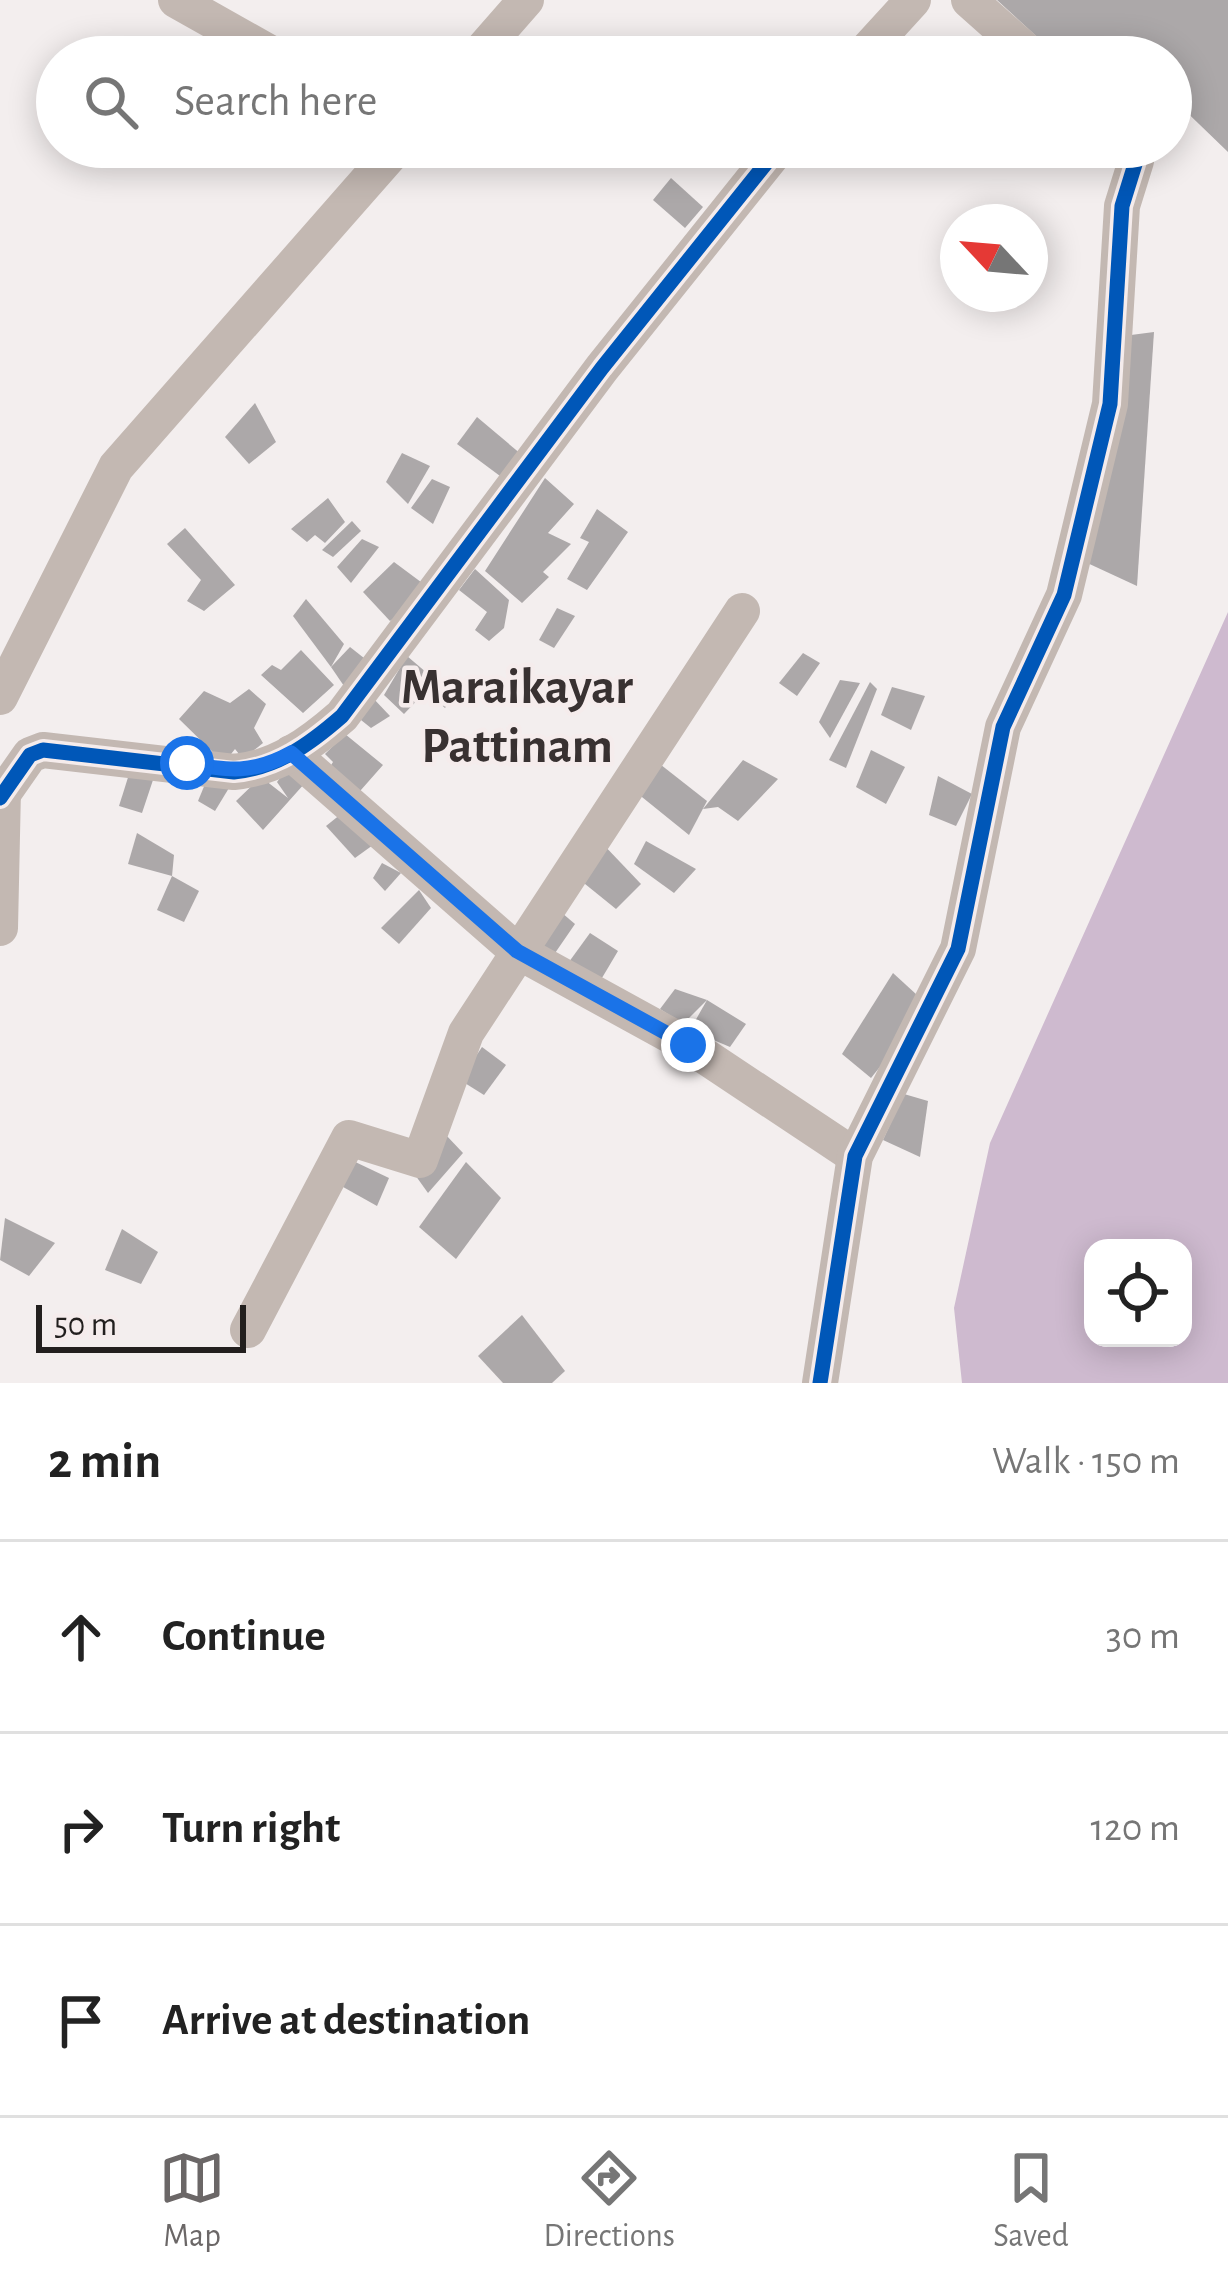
<!DOCTYPE html>
<meta charset="utf-8">
<style>
body{margin:0;font-family:"Alegreya Sans",sans-serif;background:#f2f2f2;color:#222}
.controls{position:absolute;right:36px;bottom:36px;display:grid;overflow:hidden;border-radius:24px;box-shadow:0 6px 30px #0003}
.controls button{width:108px;height:108px;display:grid;place-items:center;padding:0;border:0;border-bottom:3px solid #e0e0e0;background:#fff;color:#222;font:60px sans-serif}
.compass{position:absolute;left:940px;top:204px;width:108px;height:108px;border-radius:50%;background:#fff;box-shadow:0 6px 30px #0003;rotate:296deg}
.scale{position:absolute;left:36px;bottom:30px;width:210px;box-sizing:border-box;padding-left:12px;border:6px solid #221f1e;border-top:0;font-size:33px;line-height:42px;white-space:nowrap;color:#221f1e;-webkit-text-stroke:9px #f5ecec;paint-order:stroke}
.stop{position:absolute;width:36px;height:36px;margin:-27px;border:9px solid #1a73e8;border-radius:50%;background:#fff}
.stop.end{background:#1a73e8;border-color:#fff;box-shadow:0 3px 12px #0008}
.list{margin:0;padding:0;list-style:none}
h2{display:flex;justify-content:space-between;align-items:center;height:156px;margin:0;padding:0 48px;font-size:51px}
h2 small{font-size:39px;font-weight:400;color:#767676}
.list li{display:grid;grid-template-columns:78px 1fr auto;gap:36px;align-items:center;box-sizing:border-box;height:192px;padding:0 48px;border-top:3px solid #e0e0e0}
.list b{display:block;font-size:45px;white-space:nowrap}
.list em{font-size:39px;font-style:normal;color:#767676}
.icon{flex:none;width:66px;height:66px;fill:none;stroke:currentColor;stroke-width:2;stroke-linecap:round;stroke-linejoin:round}
.map{position:relative;flex:none;width:1228px;height:1383px;overflow:hidden}
.search{position:absolute;background:#fff;box-shadow:0 6px 30px #0003;left:36px;right:36px;top:36px;height:132px;display:flex;align-items:center;gap:30px;box-sizing:border-box;padding:0 42px;border-radius:66px;color:#767676;font-size:45px}
.sheet{height:732px;background:#fff}
nav{display:flex;justify-content:space-around;align-items:center;box-sizing:border-box;height:168px;border-top:3px solid #e0e0e0;background:#fff;font-size:33px;color:#767676}
nav a{display:grid;justify-items:center;gap:6px}
nav .on{color:#6b6767}
.map>svg:first-child{display:block}
.water{fill:#cebacf;fill-rule:evenodd}
.building{fill:#aca8a9}
.lines{fill:none;stroke-linecap:round;stroke-linejoin:round}
.minor{stroke:#c3b8b2;stroke-width:36}
.cycleway-casing{stroke:#f5ecec;stroke-width:22}
.cycleway{stroke:#0057b8;stroke-width:15}
.route{stroke:#1a73e8;stroke-width:15}
.labels{text-anchor:middle;dominant-baseline:central;stroke-width:9;stroke-linejoin:round;paint-order:stroke}
.quarter-label{font-size:51px;font-weight:bold;fill:#383131;stroke:#f5ecec}
</style>
<div class="map">
<svg width="1228" height="1383" viewBox="0 0 1228 1383">
<rect width="100%" height="100%" fill="#f3eeee"/>
<path class="water" d="M1228 612V1383H962L954 1308 990 1143ZM1093 1248H1183V1338H1093Z"/>
<g class="building">
<polygon points="997,0 1228,0 1228,152 1171,97 1171,57 1059,57"/>
<polygon points="767,36 788,53 785,57 749,57"/>
<polygon points="700,40 721,57 686,57"/>
<polygon points="671,178 703,207 685,228 653,200"/>
<polygon points="1154,332 1137,586 1083,561 1131,335"/>
<polygon points="255,403 276,442 249,464 225,437"/>
<polygon points="477,417 522,455 500,476 457,444"/>
<polygon points="402,453 430,466 408,504 386,482"/>
<polygon points="545,478 574,504 548,533 571,544 543,572 549,577 522,603 485,571"/>
<polygon points="432,479 450,487 433,524 411,508"/>
<polygon points="328,498 345,522 325,543 315,535 307,542 291,529"/>
<polygon points="597,509 628,532 587,590 567,579 589,542 580,538"/>
<polygon points="352,521 361,531 333,557 322,550"/>
<polygon points="185,528 235,585 204,611 187,601 201,580 167,544"/>
<polygon points="362,539 379,547 351,583 337,567"/>
<polygon points="394,562 433,591 390,621 363,592"/>
<polygon points="475,569 509,600 504,628 489,641 475,630 487,612 459,590"/>
<polygon points="306,599 344,644 331,667 293,616"/>
<polygon points="557,608 575,616 554,648 539,640"/>
<polygon points="350,647 369,662 344,686 331,667"/>
<polygon points="301,650 334,685 303,713 261,675 272,665 281,670"/>
<polygon points="803,653 820,663 797,696 779,683"/>
<polygon points="407,656 454,696 445,708 426,691 404,714 384,695"/>
<polygon points="840,680 860,683 830,738 819,722"/>
<polygon points="870,682 877,689 846,768 829,760"/>
<polygon points="892,687 925,696 911,730 881,715"/>
<polygon points="249,689 266,704 254,728 263,743 243,759 235,749 224,763 179,719 204,691 230,703"/>
<polygon points="372,697 390,716 371,728 356,716"/>
<polygon points="345,734 383,765 353,799 322,780 333,762 325,754"/>
<polygon points="871,750 905,767 886,804 856,787"/>
<polygon points="743,760 778,779 738,821 718,807 703,809"/>
<polygon points="656,761 707,801 689,835 637,793"/>
<polygon points="289,766 305,783 263,830 236,801 261,777 288,798 277,782"/>
<polygon points="131,768 155,774 142,813 119,806"/>
<polygon points="210,772 232,783 215,811 198,801"/>
<polygon points="938,776 972,794 956,826 929,815"/>
<polygon points="341,814 373,845 355,858 326,826"/>
<polygon points="137,833 174,855 172,876 128,864"/>
<polygon points="600,841 641,884 616,909 569,871"/>
<polygon points="646,841 696,869 674,893 634,864"/>
<polygon points="382,863 401,873 385,891 373,878"/>
<polygon points="172,876 199,891 184,922 157,910"/>
<polygon points="419,890 431,908 399,944 381,928"/>
<polygon points="549,902 575,924 553,956 532,942"/>
<polygon points="590,933 618,951 593,993 566,966"/>
<polygon points="893,973 929,1006 871,1078 842,1054"/>
<polygon points="675,989 707,1000 683,1024 660,1009"/>
<polygon points="707,1000 746,1024 730,1047 690,1030"/>
<polygon points="482,1047 506,1065 484,1095 460,1080"/>
<polygon points="904,1094 928,1101 920,1157 883,1140"/>
<polygon points="445,1134 463,1153 428,1193 413,1172"/>
<polygon points="349,1159 389,1178 377,1206 336,1183"/>
<polygon points="466,1162 501,1198 456,1259 419,1227"/>
<polygon points="5,1218 55,1243 29,1276 0,1260"/>
<polygon points="122,1229 158,1252 141,1284 105,1270"/>
<polygon points="522,1315 565,1371 552,1383 503,1383 478,1356"/>
</g>
<g class="lines">
<g class="minor">
<polyline points="176,0 277,57"/>
<polyline points="969,0 1033,57"/>
<polyline points="476,57 526,0"/>
<polyline points="861,57 913,0"/>
<polyline points="0,697 116,467 397,147"/>
<polyline points="291,753 517,951 688,1045 855,1156"/>
<path d="M0 798 30 755 43 750 234 772C277 768 310 744 342 716L602 368 779 147"/>
<polyline points="0,928 3,789"/>
<polyline points="248,1330 349,1138 420,1160 466,1033 742,611"/>
<polyline points="820,1383 855,1156 958,949 1003,727 1064,595 1110,404 1122,206 1136,161 1123,147"/>
</g>
<defs>
<g id="cycleway">
<path d="M0 798 30 755 43 750 234 772C277 768 310 744 342 716L602 368 779 147"/>
<polyline points="820,1383 855,1156 958,949 1003,727 1064,595 1110,404 1122,206 1136,161 1123,147"/>
</g>
</defs>
<use href="#cycleway" class="cycleway-casing"/>
<use href="#cycleway" class="cycleway"/>
</g>
<g class="lines">
<path class="route" d="M187 763C228 771 253 774 291 753L517 951 688 1045"/>
</g>
<g class="labels">
<g class="quarter-label">
<text x="517" y="687">Maraikayar<tspan x="517" dy="59">Pattinam</tspan></text>
</g>
</g>
</svg>
<div class="controls">
<button><svg class="icon" aria-label="locate" viewBox="0 0 24 24"><circle cx="12" cy="12" r="6"/><path d="M12 2v4M12 18v4M2 12h4M18 12h4"/></svg></button>
</div>
<svg class="compass" viewBox="-18 -18 36 36"><path d="M0-13l5 13h-10z" fill="#e53935"/><path d="M0 13l5-13h-10z" fill="#767676"/></svg>
<div class="scale">50 m</div>
<div class="stop" style="left:187px;top:763px"></div>
<div class="stop end" style="left:688px;top:1045px"></div>
<div class="search"><svg class="icon" aria-label="search" viewBox="0 0 24 24"><circle cx="10" cy="10" r="6"/><path d="M15 15l6 6"/></svg>Search here</div>
</div>
<section class="sheet">
<h2>2 min<small>Walk · 150 m</small></h2>
<ul class="list">
<li><svg class="icon" aria-label="ahead" viewBox="0 0 24 24"><path d="M12 20V5M6 11l6-6 6 6"/></svg><div><b>Continue</b></div><em>30 m</em></li>
<li><svg class="icon" aria-label="right" viewBox="0 0 24 24"><path d="M7 20v-9h11M14 6l5 5-5 5"/></svg><div><b>Turn right</b></div><em>120 m</em></li>
<li><svg class="icon" aria-label="arrive" viewBox="0 0 24 24"><path d="M6 21V4h12l-3 4 3 4H6"/></svg><div><b>Arrive at destination</b></div></li>
</ul>
</section>
<nav>
<a class="on"><svg class="icon" aria-label="map" viewBox="0 0 24 24"><path d="M3 6l6-2 6 2 6-2v14l-6 2-6-2-6 2zM9 4v14M15 6v14"/></svg>Map</a>
<a><svg class="icon" aria-label="directions" viewBox="0 0 24 24"><path d="M12 3l9 9-9 9-9-9zM9 14v-3h6M13 9l2 2-2 2"/></svg>Directions</a>
<a><svg class="icon" aria-label="saved" viewBox="0 0 24 24"><path d="M7 4h10v16l-5-4-5 4z"/></svg>Saved</a>
</nav>
